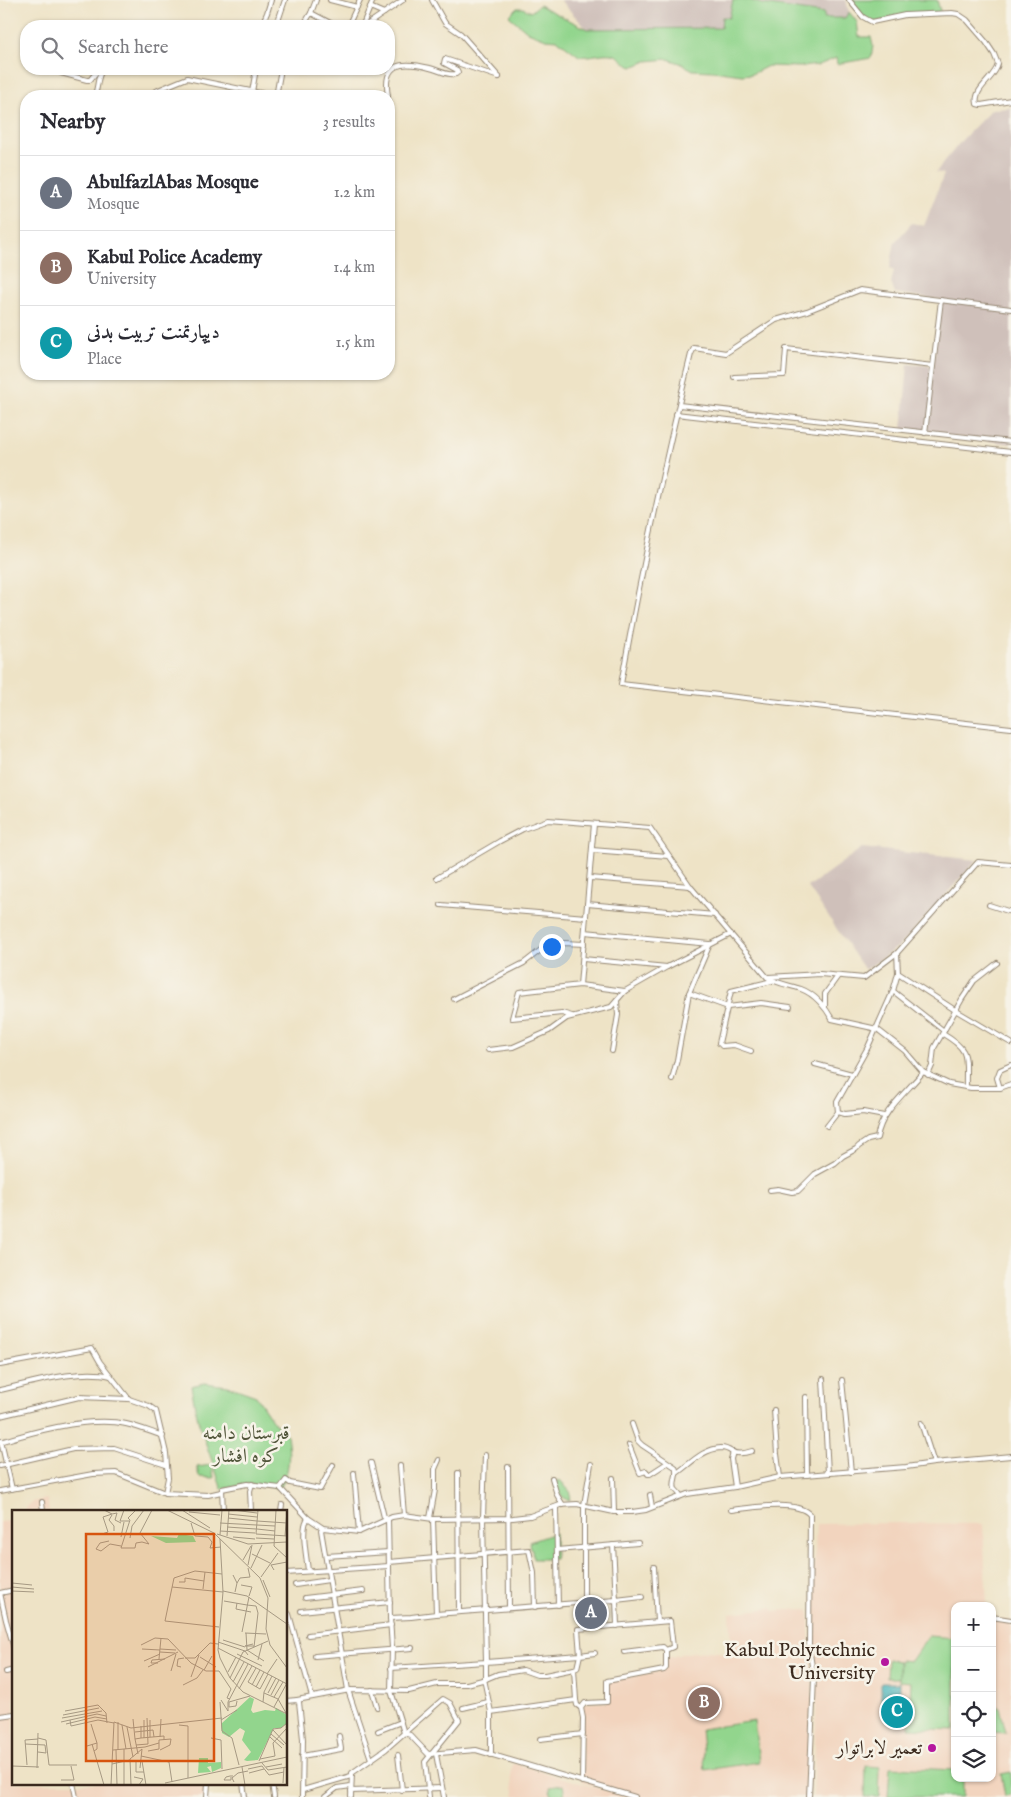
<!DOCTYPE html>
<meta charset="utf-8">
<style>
body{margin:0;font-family:"IM FELL English",Amiri,serif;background:#f7f7f7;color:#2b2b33}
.controls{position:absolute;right:15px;bottom:15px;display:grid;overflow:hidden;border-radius:10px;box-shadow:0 1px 4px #0004}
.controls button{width:45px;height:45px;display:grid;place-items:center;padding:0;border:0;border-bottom:1px solid #e1e1e2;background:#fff;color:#2b2b33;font:25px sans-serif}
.you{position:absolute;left:551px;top:946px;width:18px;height:18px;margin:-12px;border:4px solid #fff;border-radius:50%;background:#1a73e8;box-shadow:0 0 0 8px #1a73e833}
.badge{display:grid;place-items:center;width:32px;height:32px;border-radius:50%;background:#7c3aed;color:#fff;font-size:16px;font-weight:700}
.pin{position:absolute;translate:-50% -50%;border:2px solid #fff;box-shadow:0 1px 5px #0006}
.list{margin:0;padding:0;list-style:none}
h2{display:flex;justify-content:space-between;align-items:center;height:65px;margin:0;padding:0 20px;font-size:21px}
h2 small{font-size:16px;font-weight:400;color:#7c7c81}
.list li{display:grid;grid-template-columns:32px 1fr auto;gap:15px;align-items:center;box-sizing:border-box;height:75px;padding:0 20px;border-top:1px solid #e1e1e2}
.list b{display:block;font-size:19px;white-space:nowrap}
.list p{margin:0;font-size:16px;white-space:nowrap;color:#7c7c81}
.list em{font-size:16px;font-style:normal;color:#7c7c81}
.icon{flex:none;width:28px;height:28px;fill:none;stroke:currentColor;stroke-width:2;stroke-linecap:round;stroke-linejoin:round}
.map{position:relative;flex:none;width:1011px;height:1797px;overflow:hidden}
.search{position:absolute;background:#fff;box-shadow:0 1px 4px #0004;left:20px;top:20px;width:375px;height:55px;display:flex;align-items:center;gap:12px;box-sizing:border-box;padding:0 18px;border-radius:20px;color:#7c7c81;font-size:19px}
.panel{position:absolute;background:#fff;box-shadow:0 1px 4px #0004;left:20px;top:90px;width:375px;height:290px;border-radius:20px}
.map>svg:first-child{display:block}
.built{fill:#f2d4be}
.industrial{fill:#cfc0ba}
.green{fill:#92d58d;stroke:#668056}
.water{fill:#41b2b9;stroke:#3e6e6c}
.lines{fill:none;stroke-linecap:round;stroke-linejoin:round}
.minor-casing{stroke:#948672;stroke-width:6}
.minor{stroke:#fff;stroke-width:4}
.poi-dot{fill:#b5179e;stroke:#f7f3e8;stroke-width:2}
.labels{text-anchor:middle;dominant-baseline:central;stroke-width:5;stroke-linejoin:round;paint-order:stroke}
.park-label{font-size:20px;fill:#51553a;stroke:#f7f3e8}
.poi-label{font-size:20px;fill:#3b2a1e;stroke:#f7f3e8;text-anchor:end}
.inset-road{fill:none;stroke:#a69983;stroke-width:1}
.view{fill:#d7540e;fill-opacity:0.15;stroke:#d7540e;stroke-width:2.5}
.inset-edge{fill:none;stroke:#3b2a1e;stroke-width:2.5}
</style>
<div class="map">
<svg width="1011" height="1797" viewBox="0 0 1011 1797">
<rect width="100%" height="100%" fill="#f7f3e8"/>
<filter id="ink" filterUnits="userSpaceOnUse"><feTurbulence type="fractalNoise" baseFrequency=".02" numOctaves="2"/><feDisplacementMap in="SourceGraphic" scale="10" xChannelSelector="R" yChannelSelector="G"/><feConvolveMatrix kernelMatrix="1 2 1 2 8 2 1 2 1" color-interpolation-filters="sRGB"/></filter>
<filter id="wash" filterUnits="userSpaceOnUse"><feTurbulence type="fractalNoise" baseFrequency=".0096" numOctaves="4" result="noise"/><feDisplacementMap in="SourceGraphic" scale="20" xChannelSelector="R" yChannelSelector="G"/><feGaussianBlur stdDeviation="1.12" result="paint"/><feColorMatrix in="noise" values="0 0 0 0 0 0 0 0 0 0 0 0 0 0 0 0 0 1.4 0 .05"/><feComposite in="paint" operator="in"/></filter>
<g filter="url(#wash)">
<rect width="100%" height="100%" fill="#eee3c6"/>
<g class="built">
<polygon points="47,1499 49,1511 24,1511 31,1502"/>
<polygon points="14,1520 14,1783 206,1783 205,1797 0,1797 0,1522"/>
<polygon points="899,1523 983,1524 987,1606 955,1606 955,1778 992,1778 992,1618 1011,1621 1011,1797 813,1797 818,1671 815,1669 815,1654 812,1654 812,1642 816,1524"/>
<polygon points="772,1608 773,1611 805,1609 806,1611 809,1610 809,1648 813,1672 809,1797 635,1797 582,1782 581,1708 585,1703 607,1702 607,1681 664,1670 667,1658 685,1653 709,1651 732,1654 730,1613"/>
<polygon points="513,1764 516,1764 627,1797 515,1797 511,1776"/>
</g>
<g class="industrial">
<polygon points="560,0 733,0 729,18 722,17 721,28 587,29"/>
<polygon points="749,0 846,0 849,12 845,18 824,18 824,13 762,4"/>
<polygon points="1011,108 1011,444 902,430 908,364 933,366 941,300 895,293 891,283 894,271 890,268 895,242 912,223 924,226 944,174 936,172 962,140 992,109"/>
<polygon points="862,848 977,860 899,946 865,970 808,887"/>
</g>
<g class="green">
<path d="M733 0H749L762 4 824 13V18H845L849 12 857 22 859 37H871L873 46 871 58 837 64 836 58 819 65 800 67 768 66 752 74 742 75 713 71 693 70 680 63 668 59 647 61 632 67C625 65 622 57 615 55 603 51 591 58 579 56L558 40 546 39 528 32 509 16 517 8H523L531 12 539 5 587 29 721 28 722 17 729 18Z"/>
<polygon points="852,0 937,0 941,14 900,17 870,23 862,17"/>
<path d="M204 1383 228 1386 256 1396 272 1420 287 1435C290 1452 290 1473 280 1488L247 1484 222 1489 200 1427 195 1407 191 1386Z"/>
<polygon points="212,1465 214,1478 199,1477 197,1467"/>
<path d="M560 1480 571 1493 570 1500C560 1498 557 1491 554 1482Z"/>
<polygon points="555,1533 555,1559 533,1559 532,1549 530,1548 529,1542"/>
<polygon points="928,1636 955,1638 955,1730 909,1728 911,1682 899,1681 900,1660 911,1661"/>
<polygon points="888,1660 899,1661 899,1678 887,1678"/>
<polygon points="992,1707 1000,1707 1006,1733 992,1732"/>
<polygon points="754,1721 759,1762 705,1770 701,1729"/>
<polygon points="866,1766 880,1767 879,1797 865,1797"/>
<polygon points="890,1767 955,1770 955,1778 963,1778 963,1797 888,1797"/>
<polygon points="1011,1772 1011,1795 1005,1796 1001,1774"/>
<polygon points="563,1785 565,1797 551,1797 550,1787"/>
</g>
<polygon class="water" points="881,1683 900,1683 900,1704 881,1703"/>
</g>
<g filter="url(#ink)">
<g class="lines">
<defs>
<g id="minor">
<polyline points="330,0 357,7"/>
<polyline points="432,0 445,23 461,34 499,77"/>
<path d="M849 0 863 17 872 22 905 15 952 13 958 14 967 20 986 42 994 54 998 64C995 79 973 88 977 104L981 105 1011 100"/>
<polyline points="370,7 384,13"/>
<polyline points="311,13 336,26"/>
<polyline points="263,22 267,13 271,0"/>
<polyline points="274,25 279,18 285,0"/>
<polyline points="366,25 364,22 373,0"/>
<polyline points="303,26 311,13 316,0"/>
<polyline points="348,26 360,0"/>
<polyline points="365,26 403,0"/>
<polyline points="54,69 61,73 87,80 90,80 99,69"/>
<polyline points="252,92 256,69"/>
<path d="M94 96C99 88 96 77 103 69"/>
<polyline points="148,96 158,90 187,78 275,96"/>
<polyline points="276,96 281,69"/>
<polyline points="374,96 388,95"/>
<path d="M388 96C382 62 402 61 430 68 439 70 447 76 456 74L458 72 457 70 444 63 445 59 499 77"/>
<polyline points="389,101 389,108"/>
<path d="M1011 309 860 290 807 311 776 320 726 353 694 348 691 354C664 463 641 573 621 684L1011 728"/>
<polyline points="734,377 784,375 786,349 933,366"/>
<polyline points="679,405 1011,442"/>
<polyline points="676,414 1011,452"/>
<polyline points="925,433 941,300"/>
<polyline points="592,850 668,856"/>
<path d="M437 878 500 841 523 829 548 820 650 828 690 886 767 977C777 984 790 985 801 989 815 994 826 1008 832 1019L877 1029 905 1051 923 1072 949 1084 971 1088H1000L1011 1084"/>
<polyline points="590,878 690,886"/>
<polyline points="587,904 715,915"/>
<polyline points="441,905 586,917"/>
<polyline points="989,905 1011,912"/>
<polyline points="585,932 710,944"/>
<polyline points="583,959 667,967"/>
<polyline points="898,973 955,1010 1011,1043"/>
<polyline points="768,977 820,974 864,978 897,953 978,862 1011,865"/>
<polyline points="580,985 594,824"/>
<polyline points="893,991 944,1031"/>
<polyline points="689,993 728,1007 761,1003 790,1007"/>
<polyline points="454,999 524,963 547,945 564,943 584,944"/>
<polyline points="825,1007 825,994 838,976"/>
<polyline points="572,1016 562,1013 512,1018 519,992 580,985 625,991"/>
<path d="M943 1034C972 1051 965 1057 966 1087"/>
<polyline points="488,1050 513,1047 549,1031 567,1018 611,1007 625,991 667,967 731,934"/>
<polyline points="612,1051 618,1015 617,1001"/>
<polyline points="751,1051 734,1045 722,1046 719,1043 731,991 772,981"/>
<polyline points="815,1064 852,1074"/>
<polyline points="928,1075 932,1066 934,1048 962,999 974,981 997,963"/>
<polyline points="672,1079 677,1060 689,993 710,944"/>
<polyline points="1000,1088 997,1078 1000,1070 1011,1065"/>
<polyline points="838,1112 845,1114 863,1112 884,1116"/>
<polyline points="827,1126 838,1112 837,1102 868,1047 893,991 898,973 897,953"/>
<path d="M770 1190 778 1189 792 1192 798 1191 815 1174 835 1163 843 1156 856 1149 859 1146 868 1140 877 1138C881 1111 906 1093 923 1072"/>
<polyline points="0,1365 92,1348 100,1362 129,1399 149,1406 156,1411 166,1453 168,1478 165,1493"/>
<polyline points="823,1379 828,1473"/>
<polyline points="842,1380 851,1472"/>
<path d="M0 1390C32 1383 79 1368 111 1376"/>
<polyline points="806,1397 807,1475"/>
<polyline points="774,1410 777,1454 780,1477"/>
<polyline points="0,1416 79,1397 129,1399"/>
<polyline points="921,1423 934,1463"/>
<path d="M632 1424 638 1441 642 1445 675 1467C679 1475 672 1481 675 1489 677 1491 679 1493 681 1496"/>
<polyline points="1,1441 12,1489"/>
<path d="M0 1442C35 1431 91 1416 126 1424 139 1427 151 1432 163 1436"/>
<polyline points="629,1445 640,1473 646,1471 648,1474 650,1474 667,1463"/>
<polyline points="733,1452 731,1459 735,1487"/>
<polyline points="371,1463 383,1513 384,1517 388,1519 390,1618 411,1617 436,1614 433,1519"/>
<polyline points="0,1466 73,1449 114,1448 166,1465"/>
<polyline points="400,1466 404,1515"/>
<polyline points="508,1467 509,1608"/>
<polyline points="354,1473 359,1532"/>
<polyline points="458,1473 459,1612"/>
<path d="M677 1473C691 1463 703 1449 721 1448 726 1448 729 1450 732 1452 739 1455 746 1453 752 1451"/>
<polyline points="552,1478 557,1495 563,1505"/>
<polyline points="613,1478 614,1512"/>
<polyline points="280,1488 286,1480 290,1483 320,1489 333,1465"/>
<polyline points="0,1491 93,1474 116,1473 165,1493 208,1495 221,1492"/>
<polyline points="650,1495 652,1507"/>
<polyline points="42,1502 43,1511"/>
<polyline points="556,1507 558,1605"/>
<path d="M731 1510C749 1508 798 1499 810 1515L809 1648 814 1678 809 1797"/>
<polyline points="223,1511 222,1489 247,1484 280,1488 308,1518 323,1528 359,1532 392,1517 404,1515 433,1519 513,1518 530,1516 560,1505 577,1504 614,1512 632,1512 646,1510 687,1494 735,1487 780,1477 906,1467 934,1463 1011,1456"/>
<polyline points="251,1511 250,1491 252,1484"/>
<polyline points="281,1511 282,1505"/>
<path d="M308 1518C300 1528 307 1558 308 1571"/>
<polyline points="430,1518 435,1490 435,1469 439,1460"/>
<polyline points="323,1528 321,1530 348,1690 371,1759"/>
<polyline points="613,1545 616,1600 642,1597"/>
<polyline points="557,1550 638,1543"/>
<polyline points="326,1556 389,1552"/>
<polyline points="389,1562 529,1550 534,1573 535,1607"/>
<polyline points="654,1567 657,1622"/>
<polyline points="286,1573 389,1566"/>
<polyline points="295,1585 329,1580"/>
<polyline points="0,1593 6,1620 14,1648"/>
<polyline points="0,1593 14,1590"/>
<polyline points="305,1598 363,1591"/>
<polyline points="584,1602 584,1505 591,1464"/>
<polyline points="301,1611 390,1602"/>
<polyline points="286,1613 289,1614 312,1697"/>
<polyline points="436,1614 616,1600 617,1626"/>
<polyline points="992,1617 1011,1620"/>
<polyline points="390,1618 392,1648 391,1691 404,1733 410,1735 428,1754 476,1750 635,1797"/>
<polyline points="308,1635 391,1625"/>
<polyline points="624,1652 663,1647 666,1650"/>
<polyline points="315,1656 412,1648"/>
<polyline points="391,1668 486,1662 483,1518 485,1455"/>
<polyline points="6,1672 14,1670"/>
<polyline points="484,1679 491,1712 491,1755"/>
<polyline points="486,1679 498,1674 523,1670 537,1675 545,1675 574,1669"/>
<polyline points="372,1690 377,1707"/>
<polyline points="297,1700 350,1690 409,1691 437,1684 467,1684 486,1679 486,1662 580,1655 578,1629 670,1621 673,1647 666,1650 666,1668 664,1670 607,1681 607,1702 585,1703 581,1708"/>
<polyline points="576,1700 577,1705 581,1708 583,1718 582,1782"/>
<polyline points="286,1701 297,1700 299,1702 303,1739 302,1797"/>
<polyline points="463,1708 488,1702"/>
<polyline points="491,1712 576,1700 574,1669 577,1668 580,1655 595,1653"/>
<polyline points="0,1716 14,1714"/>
<polyline points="378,1731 401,1722"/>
<polyline points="540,1739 583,1734"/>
<polyline points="436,1754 444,1797"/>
<polyline points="398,1755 402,1790"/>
<polyline points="302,1756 341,1749 339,1736"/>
<polyline points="73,1783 76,1797"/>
<polyline points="243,1783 245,1797"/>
<polyline points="272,1783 274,1797"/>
<polyline points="303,1790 351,1776"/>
<polyline points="351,1791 442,1788"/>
<polyline points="207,1797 208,1783"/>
<polyline points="325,1797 337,1788 351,1786"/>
<polyline points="351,1797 352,1773 386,1749 443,1699 450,1703 459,1720 425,1762 429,1797"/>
</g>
</defs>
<use href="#minor" class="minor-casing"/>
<use href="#minor" class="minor"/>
</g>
</g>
<g class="poi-dot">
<circle cx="885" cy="1662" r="5"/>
<circle cx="932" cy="1748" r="5"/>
</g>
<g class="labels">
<g class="park-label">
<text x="246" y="1433">قبرستان دامنه<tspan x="246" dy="23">کوه افشار</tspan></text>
</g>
<g class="poi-label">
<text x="875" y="1650">Kabul Polytechnic<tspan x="875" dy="23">University</tspan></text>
<text x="922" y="1748">تعمیر لابراتوار</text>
</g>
</g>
<g transform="translate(12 1510)">
<rect width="275" height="275" fill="#eee3c6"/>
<path d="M167 24 181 26 184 32 154 33 139 26 165 28ZM238 187 242 189 239 200 241 203 253 200 263 201 264 198 275 205V213L269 218H262L246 250 235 251 232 250 239 242 230 230 233 221 228 218 217 227 210 223 209 214ZM187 248H196V253L209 252V258L200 262 199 256 195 257 199 262 186 263Z" fill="#92d58d"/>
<path class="inset-road" d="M112 0 108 11H117M124 0 116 8 118 10 109 38H123L124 33 130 32 137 34M155 0 202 23 248 68 256 88 254 119 258 135 275 158M170 0 198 18M221 0 245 3M264 0 262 36 275 48M177 2 208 5M100 4 105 3 103 10 109 13M216 4 245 7M100 5 97 10 102 16V21M216 8 245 11M245 11 275 13M179 13 183 26 196 27 200 32 198 38 209 37M208 13 263 16M215 17 244 19M245 19 263 21M208 21 243 23M90 24 96 22 91 7 100 4 92 0M205 24 236 34 275 32M244 24 246 0M244 24 275 26M208 25 210 0M215 26 217 0M273 26 275 0M109 27 112 12M221 27 243 29M118 28 120 16 132 0M244 28 262 29M208 29 211 82 206 140 208 148 218 168 231 182 275 204M97 31 88 33 84 39 89 41 98 34 109 36M137 34 128 23 140 0M240 44 258 53M231 50 239 36M236 55 240 35M239 58 250 35M262 60 259 55 275 52M221 65 225 73 223 82M249 67 266 43M251 70 258 87M167 72H173V68L192 71M0 73 20 75M225 73 228 68 238 67 236 58M229 75 240 77 237 86M0 77 22 79M160 77 211 82M191 79 193 62M0 81 22 82M211 81 235 86 275 114M212 91 235 95M225 93 224 99 239 102M235 95 244 96 246 103 242 137M207 117 153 111 162 68 183 61 210 64M230 122 237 87M233 123 254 124M234 123 235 140 252 151M211 130 233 137M206 132 233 141 236 145M241 134 233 136H242M129 135 143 128 156 129 179 153 194 161H207L219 179 215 188 218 189M206 138 275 174M130 139 148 140M148 139 164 140M148 142 163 143M225 144 250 156M188 147 204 157M173 148H183L198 133 206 134M147 149 149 128M246 150 250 134M132 151 148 144M146 153H139L140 150 153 149M136 157 166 142M169 157 165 156 166 149 172 148M244 158 236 172 248 179 256 164M192 160 200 146M159 161 164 144M216 162 224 147M255 164 265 149M179 167 187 145M218 168 231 142 256 131M221 172 232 152M171 175 185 168 191 160M240 175 248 160M244 177 252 162M227 179 240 156M252 183 266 189 274 203M256 183 264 168M259 185 267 170M262 187 271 172M209 190 216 201V192L236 154M225 191 224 196 217 197V192L238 186M208 192 210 221 220 228 227 255M251 192 252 182 260 166M262 197 275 173M53 201 86 195 94 203 95 213M51 205 87 198M50 208 90 201M121 209 123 229 129 228V216M58 210 59 216 86 210 102 213M132 210V228M138 210V227M209 210 225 200M49 212 85 204 94 206M54 214 83 207 95 209M79 214 85 233M110 215 114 239M167 215 176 216V268M115 217 121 247M261 220 275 235M123 222 141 220 142 227M259 224 272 235M148 227 149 209M258 227 270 238M26 228 34 230 37 255H65M129 228 152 226V230M199 228 209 230 210 259M123 229 126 244M13 234 33 235 34 243 26 242M80 234 92 275M124 235 136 234 135 208M75 236 85 233V239L82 241M112 239 133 237 147 233V230L159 229 158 235 148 240M101 240 112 239V275M104 240 105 275M106 240V212M136 241 147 239V233M129 246 157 252 160 272M248 249 263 246 261 233 275 218M124 250V262H132M130 251 134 275M247 251 261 219 269 218 275 213M250 253 256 260 275 257M100 254 118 250M15 255 13 230 26 229M0 256 27 257M230 257 233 275M254 257 270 254M25 258 26 223M236 259 250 256 257 265 272 262M237 263 252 259M122 267 131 269 127 275M219 267V270H212L214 267 218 266H221M49 270H62L59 256M222 272 220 268 226 263 236 261M153 273 275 247M271 273 272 257M99 275 102 212 119 218 210 208M119 275 118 249 130 239 128 258"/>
<path class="view" d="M74 24H202V251H74Z"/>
<rect width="275" height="275" class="inset-edge"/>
</g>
</svg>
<div class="controls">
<button>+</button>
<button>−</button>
<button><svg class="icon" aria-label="locate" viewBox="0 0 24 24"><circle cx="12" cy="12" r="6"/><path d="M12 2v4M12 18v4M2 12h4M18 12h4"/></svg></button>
<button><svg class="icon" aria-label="layers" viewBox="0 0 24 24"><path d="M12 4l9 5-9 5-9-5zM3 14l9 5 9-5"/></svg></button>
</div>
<div class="you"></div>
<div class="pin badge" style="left:591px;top:1613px;background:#6b7280">A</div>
<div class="pin badge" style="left:704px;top:1703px;background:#8d6e63">B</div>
<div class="pin badge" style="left:897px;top:1712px;background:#0f9aa8">C</div>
<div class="search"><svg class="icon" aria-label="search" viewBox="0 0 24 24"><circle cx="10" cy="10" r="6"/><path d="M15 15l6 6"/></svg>Search here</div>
<section class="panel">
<h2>Nearby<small>3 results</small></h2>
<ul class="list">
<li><span class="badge" style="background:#6b7280">A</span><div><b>AbulfazlAbas Mosque</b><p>Mosque</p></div><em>1.2 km</em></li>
<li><span class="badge" style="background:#8d6e63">B</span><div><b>Kabul Police Academy</b><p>University</p></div><em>1.4 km</em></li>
<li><span class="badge" style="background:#0f9aa8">C</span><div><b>دیپارتمنت تربیت بدنی</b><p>Place</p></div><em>1.5 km</em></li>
</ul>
</section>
</div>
